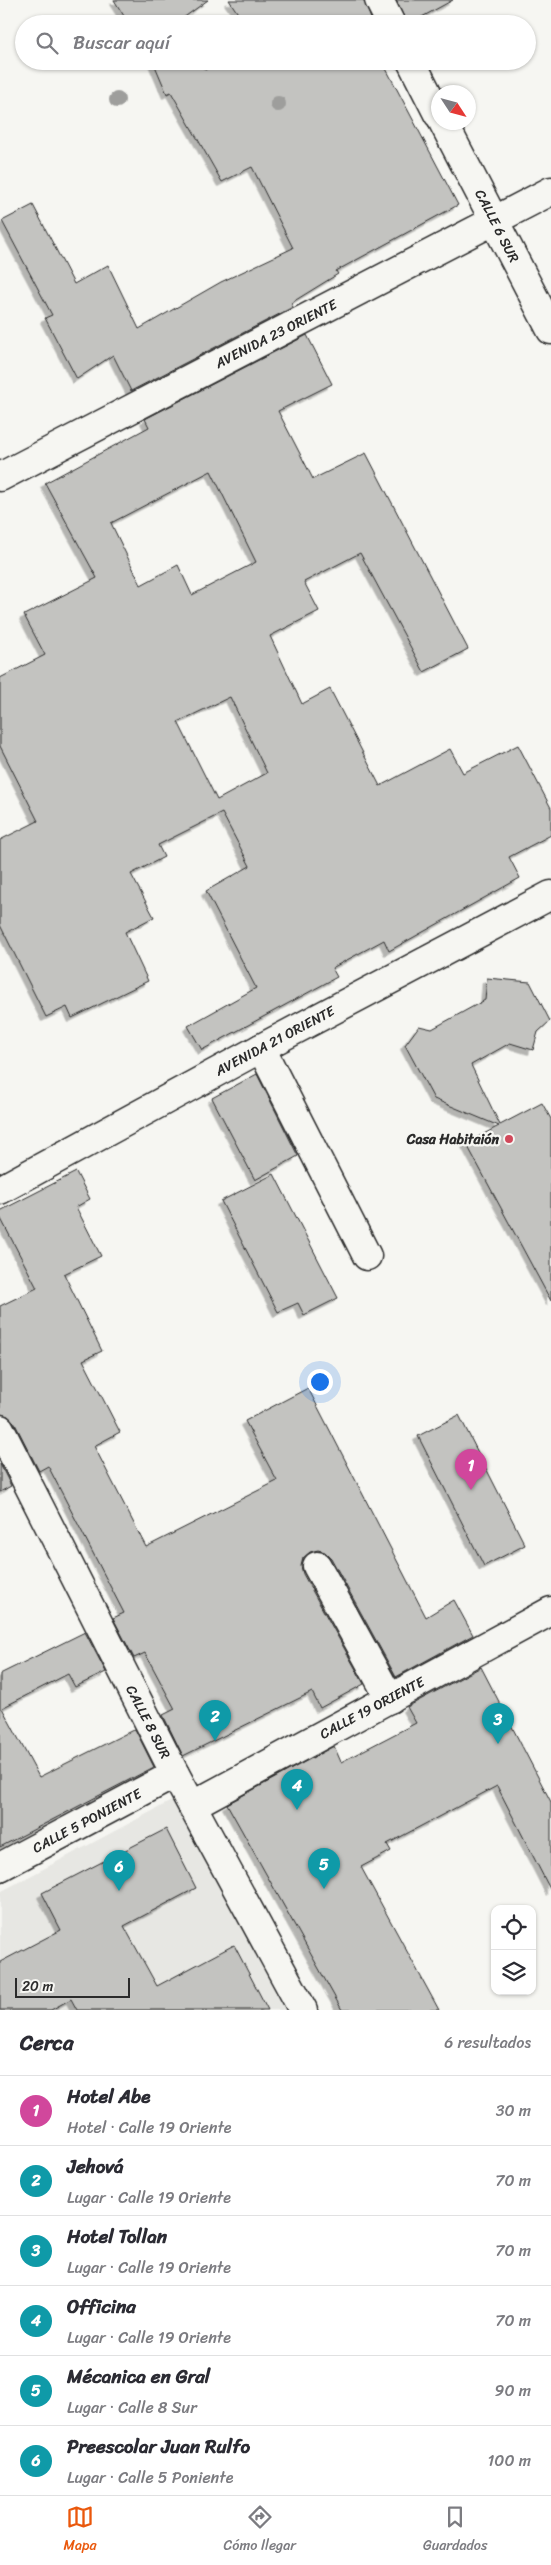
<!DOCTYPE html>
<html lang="es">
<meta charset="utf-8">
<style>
body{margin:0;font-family:Sriracha,sans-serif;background:#f7f7f7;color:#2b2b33}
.controls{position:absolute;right:15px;bottom:15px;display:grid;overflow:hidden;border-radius:10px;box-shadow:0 1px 4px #0004}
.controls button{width:45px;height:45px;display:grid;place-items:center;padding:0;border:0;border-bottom:1px solid #e1e1e2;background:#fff;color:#2b2b33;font:25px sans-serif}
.compass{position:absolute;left:431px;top:85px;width:45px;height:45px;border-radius:50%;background:#fff;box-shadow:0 1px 4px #0004;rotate:126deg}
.scale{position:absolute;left:15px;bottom:12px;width:115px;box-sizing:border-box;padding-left:5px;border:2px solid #2b2b2b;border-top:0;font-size:14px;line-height:18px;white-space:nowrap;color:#2b2b2b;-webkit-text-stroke:4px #f6f6f2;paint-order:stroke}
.you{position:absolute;left:319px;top:1381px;width:18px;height:18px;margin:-12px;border:4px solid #fff;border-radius:50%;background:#1a73e8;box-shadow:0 0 0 8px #1a73e833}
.badge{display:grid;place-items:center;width:32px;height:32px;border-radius:50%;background:#ea580c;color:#fff;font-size:16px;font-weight:700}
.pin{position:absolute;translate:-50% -41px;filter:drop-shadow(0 1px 2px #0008)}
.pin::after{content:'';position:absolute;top:26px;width:18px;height:15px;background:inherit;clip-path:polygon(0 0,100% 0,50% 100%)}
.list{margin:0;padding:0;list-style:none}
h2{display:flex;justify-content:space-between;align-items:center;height:65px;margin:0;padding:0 20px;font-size:21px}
h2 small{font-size:16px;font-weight:400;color:#7c7c81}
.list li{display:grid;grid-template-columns:32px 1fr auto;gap:15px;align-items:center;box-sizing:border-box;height:70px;padding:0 20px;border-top:1px solid #e1e1e2}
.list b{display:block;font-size:19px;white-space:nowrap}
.list p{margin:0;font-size:16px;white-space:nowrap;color:#7c7c81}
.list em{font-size:16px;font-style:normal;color:#7c7c81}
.icon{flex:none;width:28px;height:28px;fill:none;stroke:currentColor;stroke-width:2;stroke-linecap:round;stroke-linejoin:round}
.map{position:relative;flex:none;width:551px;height:2010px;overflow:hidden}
.search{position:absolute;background:#fff;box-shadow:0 1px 4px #0004;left:15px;right:15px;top:15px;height:55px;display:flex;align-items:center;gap:12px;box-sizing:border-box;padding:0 18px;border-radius:28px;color:#7c7c81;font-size:19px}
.sheet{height:485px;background:#fff}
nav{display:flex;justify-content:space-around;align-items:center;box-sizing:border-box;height:70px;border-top:1px solid #e1e1e2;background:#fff;font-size:14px;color:#7c7c81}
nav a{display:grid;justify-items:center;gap:2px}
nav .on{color:#ea580c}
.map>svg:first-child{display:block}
.built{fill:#e7e7e3}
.building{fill:#c3c3c0;stroke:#2b2b2b;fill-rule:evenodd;filter:url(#shadow)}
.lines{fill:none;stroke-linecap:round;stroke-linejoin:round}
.minor-casing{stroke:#2b2b2b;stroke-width:31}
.minor{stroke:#f6f6f2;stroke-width:28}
.tree{fill:#9e9e9c}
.poi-dot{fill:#d1495b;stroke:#f6f6f2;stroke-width:2}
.labels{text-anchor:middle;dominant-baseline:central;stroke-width:4.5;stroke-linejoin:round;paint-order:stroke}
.street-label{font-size:14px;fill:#2b2b2b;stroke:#f6f6f2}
.poi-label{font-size:14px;font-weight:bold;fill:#2b2b2b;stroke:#f6f6f2;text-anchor:end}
</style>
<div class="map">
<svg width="551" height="2010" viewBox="0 0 551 2010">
<defs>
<filter id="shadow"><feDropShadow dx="-4.5" dy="4.5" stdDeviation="0" flood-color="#0004"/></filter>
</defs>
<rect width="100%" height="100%" fill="#f6f6f2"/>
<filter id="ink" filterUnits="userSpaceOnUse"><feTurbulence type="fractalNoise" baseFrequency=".02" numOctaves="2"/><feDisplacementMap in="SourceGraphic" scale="10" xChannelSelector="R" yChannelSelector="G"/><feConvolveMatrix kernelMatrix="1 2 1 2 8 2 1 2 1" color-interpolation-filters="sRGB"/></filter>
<g filter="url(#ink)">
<polygon class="built" points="175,1799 285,2010 0,2010 0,1892"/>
<g class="building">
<polygon points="114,0 208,0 175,24 129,24"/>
<polygon points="229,0 364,0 373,24 245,24"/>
<polygon points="396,0 453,0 409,24 406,24"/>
<polygon points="153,61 199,61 205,70 220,61 382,61 458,205 336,271 338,274 291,303 293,307 131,391 113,355 77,379 45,318 52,315 2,221 33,205 74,284 108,265 139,329 221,282 293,248 252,167 222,182 171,92 167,94"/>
<path d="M307 335 332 384 278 411 313 479 366 453 468 649 424 672 360 553 304 582 319 611 270 636 302 704 330 689 380 786 450 749 463 773 518 745 551 808V835L509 857 520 878 389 951 384 940 332 968 337 977 202 1050 188 1026 256 988 206 891 250 866 222 813 158 845 164 857 131 874 154 917 125 932 148 981 72 1018 67 1007 46 1017 0 925V840L38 821 0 746V678L45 655 24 615 97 578 45 483 149 427 145 419ZM211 471 256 562 192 595 178 565 141 585 111 523ZM230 697 267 773 217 800 178 722Z"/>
<polygon points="487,978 530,982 550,1021 538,1032 533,1050 510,1043 471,1065 500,1125 542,1103 551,1119 551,1301 466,1143 499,1126 434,1099 405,1045 419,1026 432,1029 485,1000"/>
<polygon points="257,1074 298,1156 255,1180 212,1098"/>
<polygon points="76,1172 90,1199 76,1207 101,1256 64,1274 102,1351 83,1360 120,1432 94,1446 146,1547 277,1481 245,1421 308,1388 426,1617 454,1600 473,1635 396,1677 331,1558 325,1552 318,1550 310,1552 303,1558 301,1566 303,1574 364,1684 320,1708 312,1692 183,1756 163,1715 175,1709 145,1653 134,1658 113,1618 124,1613 48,1466 39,1471 14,1422 8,1416 0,1414 0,1306 37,1288 0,1217 0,1211"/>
<polygon points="274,1174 338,1298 304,1315 298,1303 278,1312 221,1201"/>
<polygon points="459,1415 525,1545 484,1566 418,1436"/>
<polygon points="0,1464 11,1486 0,1492"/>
<polygon points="85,1632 106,1672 75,1687 68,1674 2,1708 39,1777 135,1729 154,1767 0,1847 0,1674"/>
<polygon points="481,1667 551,1802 551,1891 497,1786 387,1844 391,1851 361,1867 439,2010 342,2010 227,1804 334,1746 341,1762 416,1723 407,1707"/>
<polygon points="166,1829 196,1888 124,1926 157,1986 234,1945 268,2010 77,2010 71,1999 51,2010 0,2010 0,1962 61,1930 42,1893"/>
</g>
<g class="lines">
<defs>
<g id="minor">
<polyline points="379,0 391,24"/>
<polyline points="411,61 438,114"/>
<polyline points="443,122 551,330"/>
<polyline points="0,477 551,191"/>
<polyline points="261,1048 367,1256"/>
<polyline points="0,1190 261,1048 551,895"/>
<polyline points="0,1429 175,1774 303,2010"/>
<polyline points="317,1566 390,1699"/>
<polyline points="193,1805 551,1611"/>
<polyline points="0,1867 175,1774"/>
</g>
</defs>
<use href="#minor" class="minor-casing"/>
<use href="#minor" class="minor"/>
</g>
<g class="tree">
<circle cx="117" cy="100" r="8"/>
<circle cx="278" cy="104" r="8"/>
</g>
</g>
<circle class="poi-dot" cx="509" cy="1139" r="5"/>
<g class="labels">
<g class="street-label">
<text transform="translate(497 226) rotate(63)">CALLE 6 SUR</text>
<text transform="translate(276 334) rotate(-27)">AVENIDA 23 ORIENTE</text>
<text transform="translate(275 1041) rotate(-28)">AVENIDA 21 ORIENTE</text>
<text transform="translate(372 1708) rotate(-28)">CALLE 19 ORIENTE</text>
<text transform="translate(148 1722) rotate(63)">CALLE 8 SUR</text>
<text transform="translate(87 1821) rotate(-28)">CALLE 5 PONIENTE</text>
</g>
<g class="poi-label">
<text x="499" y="1139">Casa Habitaión</text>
</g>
</g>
</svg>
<div class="controls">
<button><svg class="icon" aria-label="locate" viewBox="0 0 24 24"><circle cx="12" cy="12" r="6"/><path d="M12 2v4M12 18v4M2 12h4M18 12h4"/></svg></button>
<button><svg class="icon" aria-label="layers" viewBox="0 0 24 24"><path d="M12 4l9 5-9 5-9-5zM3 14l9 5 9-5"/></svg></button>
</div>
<svg class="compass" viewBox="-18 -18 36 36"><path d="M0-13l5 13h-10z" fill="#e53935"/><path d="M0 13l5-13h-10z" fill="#7c7c81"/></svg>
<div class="scale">20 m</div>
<div class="you"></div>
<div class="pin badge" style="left:471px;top:1490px;background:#d1479c">1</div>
<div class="pin badge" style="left:215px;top:1741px;background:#0f9aa8">2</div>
<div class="pin badge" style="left:498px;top:1744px;background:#0f9aa8">3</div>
<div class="pin badge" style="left:297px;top:1810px;background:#0f9aa8">4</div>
<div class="pin badge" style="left:324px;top:1889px;background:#0f9aa8">5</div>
<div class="pin badge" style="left:119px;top:1891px;background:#0f9aa8">6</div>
<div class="search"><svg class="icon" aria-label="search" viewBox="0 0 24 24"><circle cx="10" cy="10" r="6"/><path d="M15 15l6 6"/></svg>Buscar aquí</div>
</div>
<section class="sheet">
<h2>Cerca<small>6 resultados</small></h2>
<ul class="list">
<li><span class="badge" style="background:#d1479c">1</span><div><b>Hotel Abe</b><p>Hotel · Calle 19 Oriente</p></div><em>30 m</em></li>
<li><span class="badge" style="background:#0f9aa8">2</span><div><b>Jehová</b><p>Lugar · Calle 19 Oriente</p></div><em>70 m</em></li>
<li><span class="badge" style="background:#0f9aa8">3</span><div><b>Hotel Tollan</b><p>Lugar · Calle 19 Oriente</p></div><em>70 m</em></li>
<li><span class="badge" style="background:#0f9aa8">4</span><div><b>Officina</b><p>Lugar · Calle 19 Oriente</p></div><em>70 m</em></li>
<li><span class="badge" style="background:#0f9aa8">5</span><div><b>Mécanica en Gral</b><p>Lugar · Calle 8 Sur</p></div><em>90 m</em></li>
<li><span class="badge" style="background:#0f9aa8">6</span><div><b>Preescolar Juan Rulfo</b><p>Lugar · Calle 5 Poniente</p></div><em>100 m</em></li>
</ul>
</section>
<nav>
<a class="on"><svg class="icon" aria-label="map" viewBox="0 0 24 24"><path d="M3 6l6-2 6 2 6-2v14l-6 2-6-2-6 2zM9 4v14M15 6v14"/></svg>Mapa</a>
<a><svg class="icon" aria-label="directions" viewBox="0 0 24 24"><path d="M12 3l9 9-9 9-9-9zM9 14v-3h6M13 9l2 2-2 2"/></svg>Cómo llegar</a>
<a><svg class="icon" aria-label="saved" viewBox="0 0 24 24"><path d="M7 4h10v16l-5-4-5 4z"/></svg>Guardados</a>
</nav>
